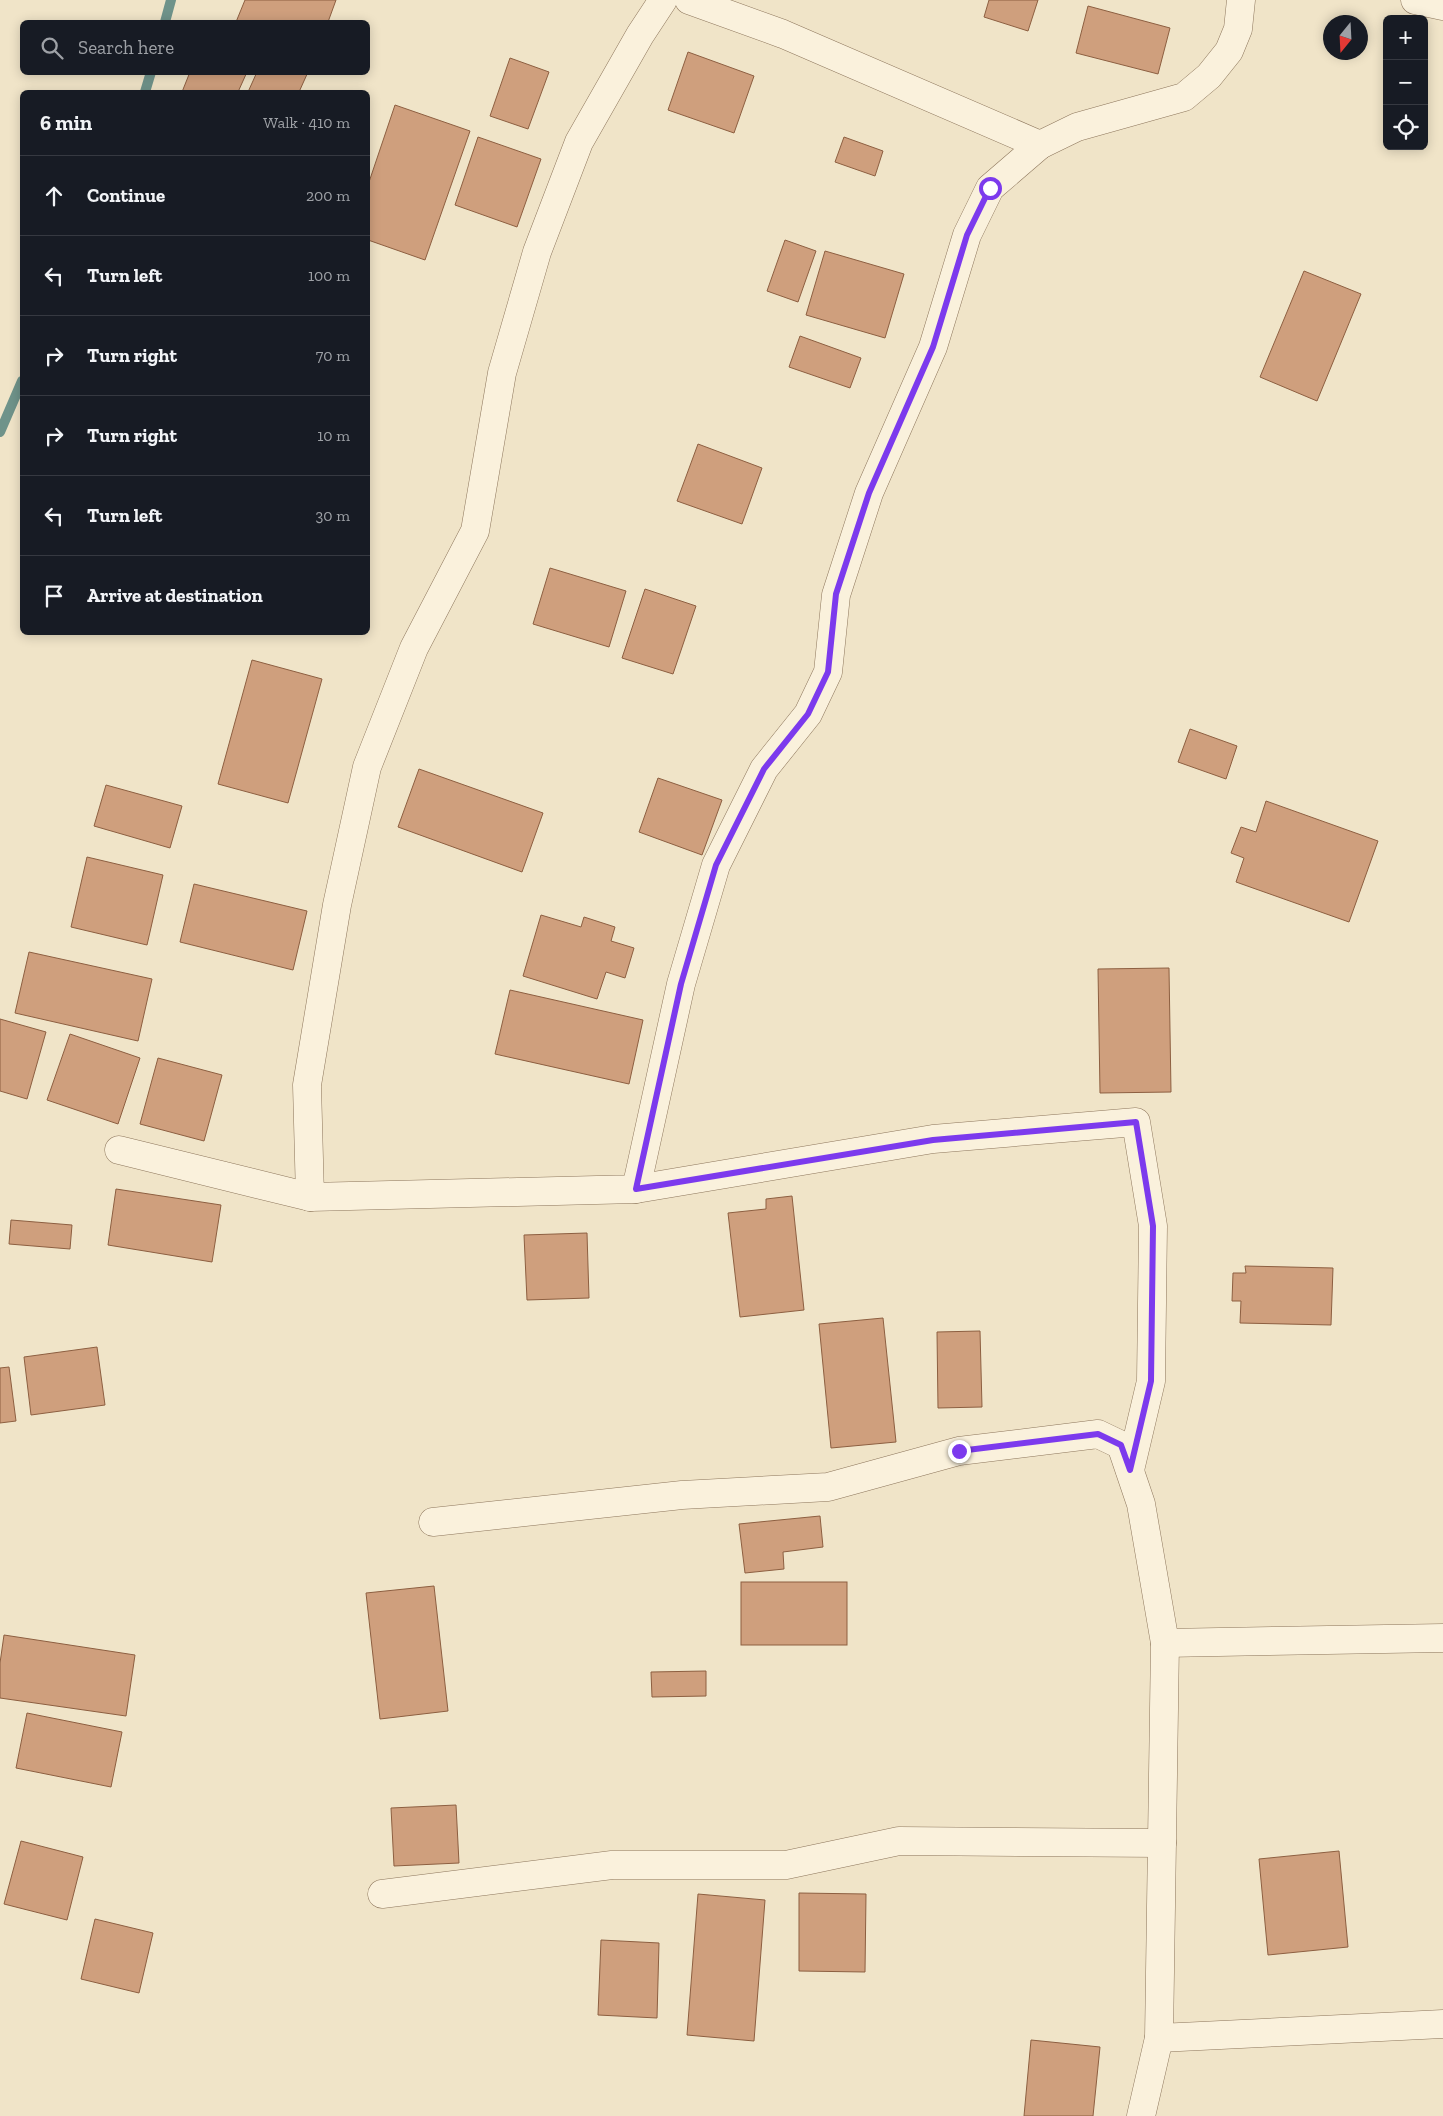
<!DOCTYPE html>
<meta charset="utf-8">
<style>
body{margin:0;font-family:"Zilla Slab",serif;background:#242831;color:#f1f3f6}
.controls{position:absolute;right:15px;top:15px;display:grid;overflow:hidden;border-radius:8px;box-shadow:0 2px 12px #0003}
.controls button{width:45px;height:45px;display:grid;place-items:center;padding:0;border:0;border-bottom:1px solid #363941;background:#171b24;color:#f1f3f6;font:25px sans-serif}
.compass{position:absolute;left:1323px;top:15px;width:45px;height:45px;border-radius:50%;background:#171b24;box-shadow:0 2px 12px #0003;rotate:198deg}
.stop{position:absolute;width:15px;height:15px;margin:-11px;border:4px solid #7c3aed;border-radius:50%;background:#fff}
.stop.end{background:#7c3aed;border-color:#fff;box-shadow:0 1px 5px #0008}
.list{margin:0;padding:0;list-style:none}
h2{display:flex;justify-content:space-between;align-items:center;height:65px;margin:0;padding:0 20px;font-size:21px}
h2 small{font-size:16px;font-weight:400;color:#9ea1a6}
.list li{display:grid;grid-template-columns:32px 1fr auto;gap:15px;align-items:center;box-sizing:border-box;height:80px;padding:0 20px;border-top:1px solid #363941}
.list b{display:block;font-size:19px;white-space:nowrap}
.list em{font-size:16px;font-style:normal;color:#9ea1a6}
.icon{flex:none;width:28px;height:28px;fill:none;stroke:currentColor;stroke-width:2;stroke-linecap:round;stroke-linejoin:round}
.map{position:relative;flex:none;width:1443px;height:2116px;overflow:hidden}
.search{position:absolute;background:#171b24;box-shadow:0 2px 12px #0003;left:20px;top:20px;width:350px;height:55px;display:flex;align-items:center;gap:12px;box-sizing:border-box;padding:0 18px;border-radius:8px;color:#9ea1a6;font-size:19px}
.panel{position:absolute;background:#171b24;box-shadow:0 2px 12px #0003;left:20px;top:90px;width:350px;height:545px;border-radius:8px}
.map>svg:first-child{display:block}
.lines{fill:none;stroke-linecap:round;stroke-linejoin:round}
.stream{stroke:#6f938a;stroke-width:10}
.building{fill:#cf9f7d;stroke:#8d5f41}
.street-casing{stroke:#8d765c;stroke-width:29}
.street{stroke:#faf1dc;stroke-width:28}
.route{stroke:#7c3aed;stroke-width:6}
</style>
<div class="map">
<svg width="1443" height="2116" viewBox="0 0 1443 2116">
<rect width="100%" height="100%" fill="#f0e4c8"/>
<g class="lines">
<g class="stream">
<polyline points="165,22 171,0"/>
<polyline points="145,92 151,72"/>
<polyline points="0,432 22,381"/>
</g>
</g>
<g class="building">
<polygon points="245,0 336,0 328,22 236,22"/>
<polygon points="989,0 1038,0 1028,31 984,17"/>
<polygon points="1088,6 1170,28 1158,74 1076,53"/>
<polygon points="688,52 754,76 734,133 668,110"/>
<polygon points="510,58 549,72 528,129 490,116"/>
<polygon points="190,72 247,72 238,92 182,92"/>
<polygon points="257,72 308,72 299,92 248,92"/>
<polygon points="395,105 470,131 425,260 368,240 368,185"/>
<polygon points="478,137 541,159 517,227 455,205"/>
<polygon points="844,137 883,151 875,176 835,162"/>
<polygon points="785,240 816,251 798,302 767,291"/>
<polygon points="825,251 904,274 885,338 806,315"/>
<polygon points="1304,271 1361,294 1317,401 1260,377"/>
<polygon points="800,336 861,358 850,388 789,367"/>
<polygon points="698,444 762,468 742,524 677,501"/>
<polygon points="550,568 626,591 609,647 533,624"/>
<polygon points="645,589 696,606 673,674 622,658"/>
<polygon points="252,660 322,679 288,803 218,784"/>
<polygon points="1190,729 1237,746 1226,779 1178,762"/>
<polygon points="419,769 543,813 522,872 398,827"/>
<polygon points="658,778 722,800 702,855 639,832"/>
<polygon points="106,785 182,806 170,848 94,826"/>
<polygon points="1266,801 1378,841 1349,922 1236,882 1244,858 1231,853 1241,827 1256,832"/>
<polygon points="87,857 163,875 147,945 71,927"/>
<polygon points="194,884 307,911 293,970 180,942"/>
<polygon points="541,915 581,927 584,917 615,927 611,941 634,948 625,978 606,972 597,999 523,976"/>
<polygon points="29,952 152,979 138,1041 15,1013"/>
<polygon points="1169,968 1171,1092 1100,1093 1098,969"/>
<polygon points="510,990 643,1020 629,1084 495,1054"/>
<polygon points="0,1019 46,1032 27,1099 0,1091"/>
<polygon points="70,1034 140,1058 118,1124 47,1100"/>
<polygon points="158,1058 222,1075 204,1141 140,1124"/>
<polygon points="116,1189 221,1205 212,1262 108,1245"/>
<polygon points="792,1196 804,1310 740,1317 728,1213 766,1209 766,1199"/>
<polygon points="11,1220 72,1225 70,1249 9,1244"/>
<polygon points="587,1233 589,1298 527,1300 524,1235"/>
<polygon points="1245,1266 1333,1268 1331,1325 1240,1323 1241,1301 1232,1301 1233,1273 1246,1273"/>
<polygon points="883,1318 896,1442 831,1448 819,1324"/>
<polygon points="980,1331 982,1407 938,1408 937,1332"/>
<polygon points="97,1347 105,1405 31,1415 24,1357"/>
<polygon points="9,1367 16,1421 0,1423 0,1368"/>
<polygon points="820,1516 823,1547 783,1552 784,1569 745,1573 739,1524"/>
<rect x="741" y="1582" width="106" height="63"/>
<polygon points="434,1586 448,1711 380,1719 366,1593"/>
<polygon points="4,1635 135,1655 126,1716 0,1698 0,1663"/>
<polygon points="706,1671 706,1696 652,1697 651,1672"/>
<polygon points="27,1713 122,1732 111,1787 16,1768"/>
<polygon points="456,1805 459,1863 394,1866 391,1808"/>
<polygon points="21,1841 83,1857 67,1920 4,1904"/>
<polygon points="1339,1851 1348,1947 1268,1955 1259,1859"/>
<polygon points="799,1893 866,1894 865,1972 799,1971"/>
<polygon points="698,1894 765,1900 754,2041 687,2035"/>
<polygon points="95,1919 153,1933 139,1993 81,1979"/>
<polygon points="601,1940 659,1943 657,2018 598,2015"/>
<polygon points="1031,2040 1100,2047 1093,2116 1024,2116"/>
</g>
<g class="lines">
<defs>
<g id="street">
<polyline points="689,0 783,34 1040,145"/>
<polyline points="1415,0 1443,6"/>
<polyline points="119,1150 310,1197 636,1189 681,984 716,865 764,769 808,714 828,672 836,595 869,493 933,347 967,235 990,188 1040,145 1077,127 1184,97 1209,76 1229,51 1238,29 1241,0"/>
<polyline points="636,1189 933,1139 1136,1122 1153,1226 1151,1381 1130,1470"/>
<polyline points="310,1197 307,1085 337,905 367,767 414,648 475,531 502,373 537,252 579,142 640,35 663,0"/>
<polyline points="433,1522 682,1495 828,1487 959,1451 1098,1434 1121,1445 1141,1504 1165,1643 1159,2038 1141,2116"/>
<polyline points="1165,1643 1443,1638"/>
<polyline points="382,1894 612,1865 786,1865 899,1841 1162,1843"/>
<polyline points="1159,2038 1443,2024"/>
</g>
</defs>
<use href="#street" class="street-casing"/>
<use href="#street" class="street"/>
</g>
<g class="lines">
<polyline class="route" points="959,1451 1098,1434 1121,1445 1130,1470 1151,1381 1153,1226 1136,1122 933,1140 636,1189 681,984 716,865 764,769 808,714 828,672 836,594 869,493 933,347 967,235 990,188"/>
</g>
</svg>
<div class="controls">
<button>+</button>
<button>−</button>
<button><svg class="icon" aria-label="locate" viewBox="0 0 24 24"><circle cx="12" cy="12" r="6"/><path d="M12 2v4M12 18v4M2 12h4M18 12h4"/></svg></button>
</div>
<svg class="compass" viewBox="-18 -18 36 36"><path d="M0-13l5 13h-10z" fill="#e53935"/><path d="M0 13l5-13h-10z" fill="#9ea1a6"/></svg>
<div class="stop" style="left:990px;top:188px"></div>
<div class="stop end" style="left:959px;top:1451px"></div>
<div class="search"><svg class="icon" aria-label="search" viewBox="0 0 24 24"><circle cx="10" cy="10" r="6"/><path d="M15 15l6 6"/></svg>Search here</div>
<section class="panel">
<h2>6 min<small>Walk · 410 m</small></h2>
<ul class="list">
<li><svg class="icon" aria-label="ahead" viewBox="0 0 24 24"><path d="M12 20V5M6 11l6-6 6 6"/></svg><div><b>Continue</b></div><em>200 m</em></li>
<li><svg class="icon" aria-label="left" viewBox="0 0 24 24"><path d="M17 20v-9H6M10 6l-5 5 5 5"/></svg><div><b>Turn left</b></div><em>100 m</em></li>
<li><svg class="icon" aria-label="right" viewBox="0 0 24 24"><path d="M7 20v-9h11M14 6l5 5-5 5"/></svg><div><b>Turn right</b></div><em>70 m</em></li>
<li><svg class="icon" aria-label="right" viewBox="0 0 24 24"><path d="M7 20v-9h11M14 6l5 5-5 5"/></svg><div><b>Turn right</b></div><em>10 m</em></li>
<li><svg class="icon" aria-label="left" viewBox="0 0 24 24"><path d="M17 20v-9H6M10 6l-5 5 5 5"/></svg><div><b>Turn left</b></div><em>30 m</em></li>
<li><svg class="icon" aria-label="arrive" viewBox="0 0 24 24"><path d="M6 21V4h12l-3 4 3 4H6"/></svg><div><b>Arrive at destination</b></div></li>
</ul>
</section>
</div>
